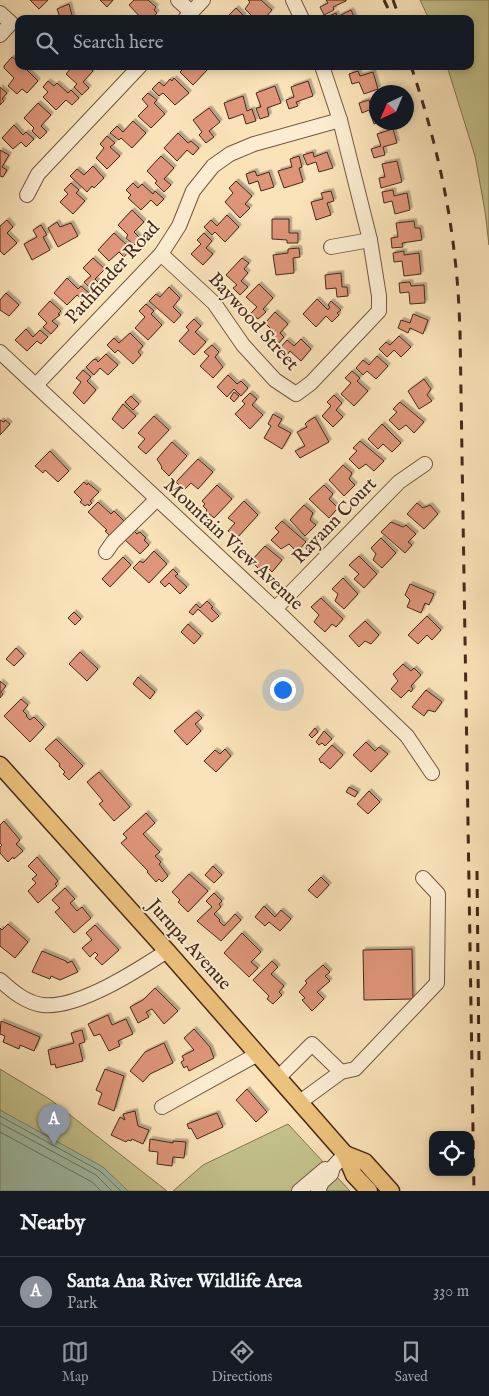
<!DOCTYPE html>
<style>
body{margin:0;font-family:"IM FELL English",serif;background:#20242c;color:#f1f3f6}
.controls{position:absolute;right:15px;bottom:15px;display:grid;overflow:hidden;border-radius:10px;box-shadow:0 2px 8px #0003}
.controls button{width:45px;height:45px;display:grid;place-items:center;padding:0;border:0;border-bottom:1px solid #363941;background:#171b24;color:#f1f3f6;font:25px sans-serif}
.compass{position:absolute;left:369px;top:85px;width:45px;height:45px;border-radius:50%;background:#171b24;box-shadow:0 2px 8px #0003;rotate:224deg}
.you{position:absolute;left:282px;top:689px;width:18px;height:18px;margin:-12px;border:4px solid #fff;border-radius:50%;background:#1a73e8;box-shadow:0 0 0 8px #1a73e833}
.badge{display:grid;place-items:center;width:32px;height:32px;border-radius:50%;background:#8c9099;color:#fff;font-size:16px;font-weight:700}
.pin{position:absolute;translate:-50% -41px;filter:drop-shadow(0 1px 2px #0008)}
.pin::after{content:'';position:absolute;top:26px;width:18px;height:15px;background:inherit;clip-path:polygon(0 0,100% 0,50% 100%)}
.list{margin:0;padding:0;list-style:none}
h2{display:flex;justify-content:space-between;align-items:center;height:65px;margin:0;padding:0 20px;font-size:21px}
h2 small{font-size:16px;font-weight:400;color:#9ea1a6}
.list li{display:grid;grid-template-columns:32px 1fr auto;gap:15px;align-items:center;box-sizing:border-box;height:70px;padding:0 20px;border-top:1px solid #363941}
.list b{display:block;font-size:19px;white-space:nowrap}
.list p{margin:0;font-size:16px;white-space:nowrap;color:#9ea1a6}
.list em{font-size:16px;font-style:normal;color:#9ea1a6}
.icon{flex:none;width:28px;height:28px;fill:none;stroke:currentColor;stroke-width:2;stroke-linecap:round;stroke-linejoin:round}
.map{position:relative;flex:none;width:489px;height:1191px;overflow:hidden}
.search{position:absolute;background:#171b24;box-shadow:0 2px 8px #0003;left:15px;right:15px;top:15px;height:55px;display:flex;align-items:center;gap:12px;box-sizing:border-box;padding:0 18px;border-radius:10px;color:#9ea1a6;font-size:19px}
.sheet{height:135px;background:#171b24}
nav{display:flex;justify-content:space-around;align-items:center;box-sizing:border-box;height:70px;border-top:1px solid #363941;background:#171b24;font-size:14px;color:#9ea1a6}
nav a{display:grid;justify-items:center;gap:2px}
nav .on{color:#8c9099}
.map>svg:first-child{display:block}
.green{fill:#c4c28b;stroke:#857652}
.water{fill:#9fbfaa;stroke:#7b8370}
.lines{fill:none;stroke-linecap:round;stroke-linejoin:round}
.shore{stroke:#727461;stroke-width:1}
.building{fill:#df957a;stroke:#462918;filter:url(#shadow)}
.minor-casing{stroke:#735840;stroke-width:16}
.major-casing{stroke:#462918;stroke-width:19}
.minor{stroke:#fcedd2;stroke-width:14}
.major{stroke:#edc27c;stroke-width:16}
.rail{stroke:#462918;stroke-width:3;stroke-dasharray:9 9;stroke-linecap:butt}
.labels{text-anchor:middle;dominant-baseline:central;stroke-width:4;stroke-linejoin:round;paint-order:stroke}
.street-label{font-size:19px;fill:#462918;stroke:#fcedd2}
</style>
<div class="map">
<svg width="489" height="1191" viewBox="0 0 489 1191">
<defs>
<filter id="shadow"><feDropShadow dx="2.5" dy="-2.5" stdDeviation="0" flood-color="#0004"/></filter>
</defs>
<rect width="100%" height="100%" fill="#fae3b9"/>
<filter id="stains"><feTurbulence type="fractalNoise" baseFrequency=".004" numOctaves="4"/><feColorMatrix values="0 0 0 0 .2 0 0 0 0 .09 0 0 0 0 .02 0 0 0 .5 -.17"/></filter>
<radialGradient id="worn" r=".72"><stop offset=".6" stop-color="#630" stop-opacity="0"/><stop offset="1" stop-color="#630" stop-opacity=".3"/></radialGradient>
<g class="green">
<polygon points="420,0 489,0 489,245 485,211 475,156 447,66 470,66 470,19 429,19"/>
<polygon points="0,1069 51,1100 167,1191 0,1191"/>
<polygon points="288,1124 350,1191 173,1191 203,1165"/>
</g>
<polygon class="water" points="0,1110 103,1167 128,1191 0,1191"/>
<g class="lines">
<g class="shore">
<polyline points="0,1116 100,1171 121,1191"/>
<polyline points="0,1123 96,1175 112,1191"/>
<polyline points="0,1132 92,1182 101,1191"/>
</g>
</g>
<g class="building">
<polygon points="30,0 48,0 39,9"/>
<polygon points="100,0 113,0 107,7"/>
<polygon points="134,0 148,0 156,7 154,10 157,13 151,19 142,19 129,5"/>
<polygon points="248,0 261,0 272,10 264,19 255,19 245,9 250,2"/>
<polygon points="326,0 346,0 346,1 333,7 334,10 324,15 320,7 328,3"/>
<polygon points="69,4 73,19 55,19 60,17 57,9"/>
<polygon points="236,8 244,16 241,19 233,19 229,15"/>
<polygon points="351,10 355,19 325,18 336,13 337,17"/>
<polygon points="12,57 19,62 19,66 23,66 38,81 27,93 22,89 17,94 8,86 14,78 4,68 4,66"/>
<polygon points="73,66 88,66 93,71 83,82 89,88 82,95 74,87 77,84 66,74"/>
<polygon points="186,66 202,66 207,70 193,85 180,72"/>
<polygon points="358,71 360,76 373,72 378,89 364,94 359,82 352,84 349,74"/>
<polygon points="174,78 189,93 175,105 163,93 159,96 152,89 159,82 164,86 170,79 172,81"/>
<polygon points="48,81 54,86 57,83 68,93 71,90 79,98 72,105 66,100 56,110 43,97 48,92 43,87"/>
<polygon points="308,81 313,96 296,102 298,106 289,109 286,100 294,97 291,87"/>
<polygon points="275,86 281,103 267,108 269,116 260,119 256,108 261,107 256,93"/>
<polygon points="0,87 7,93 2,99 4,101 0,105"/>
<polygon points="148,93 157,100 154,103 165,114 151,128 138,116 148,106 142,99"/>
<polygon points="243,96 247,111 252,109 256,121 246,124 243,114 229,119 224,103"/>
<polygon points="369,100 370,104 376,102 376,122 379,122 374,124 369,110 362,113 359,103"/>
<polygon points="38,103 51,115 41,126 47,132 40,139 32,131 34,128 24,118"/>
<polygon points="209,108 220,122 209,131 214,137 206,143 199,135 202,132 193,120"/>
<polygon points="133,121 146,133 132,148 121,138 119,140 110,133 117,126 123,132"/>
<polygon points="14,125 23,135 26,132 34,139 26,147 21,142 13,149 2,138"/>
<polygon points="393,129 397,143 383,147 385,155 374,158 371,149 381,146 377,134"/>
<polygon points="178,133 188,143 191,141 199,148 193,155 187,150 177,161 164,148"/>
<polygon points="107,136 115,143 110,147 120,156 107,169 96,158 104,148 100,144"/>
<polygon points="0,150 9,155 2,167 7,170 3,177 0,176"/>
<polygon points="313,152 314,157 327,152 333,168 319,172 316,162 307,165 303,155"/>
<polygon points="161,156 174,168 164,179 171,185 164,192 155,183 157,181 147,171"/>
<polygon points="299,156 302,167 299,168 303,182 284,188 278,171 292,167 290,159"/>
<polygon points="397,161 402,182 381,188 379,178 385,177 382,164"/>
<polygon points="93,166 104,178 94,188 92,186 87,192 70,176 77,169 84,175"/>
<polygon points="255,171 257,176 269,172 274,187 261,191 258,181 249,184 246,174"/>
<polygon points="236,181 252,196 245,204 250,208 240,218 225,202 233,193 229,188"/>
<polygon points="71,183 79,190 76,193 85,201 73,214 60,202 68,194 64,190"/>
<polygon points="133,183 138,188 142,184 153,194 155,191 164,199 157,206 151,200 141,210 128,198 131,195 126,190"/>
<polygon points="393,190 394,196 407,193 410,210 395,214 392,201 384,203 382,192"/>
<polygon points="331,191 334,201 327,203 331,215 316,220 311,202 323,199 321,193"/>
<polygon points="132,210 144,222 134,232 140,238 134,245 126,238 128,235 118,225"/>
<polygon points="227,215 239,227 225,242 215,232 212,235 204,227 211,220 217,226"/>
<polygon points="272,219 289,219 289,233 298,233 298,243 287,243 287,240 272,239"/>
<polygon points="7,220 13,227 7,233 17,243 4,255 0,251 0,226"/>
<polygon points="414,221 415,228 420,228 422,240 402,243 403,247 392,248 391,238 398,237 396,223"/>
<polygon points="57,222 60,227 71,223 78,236 58,247 48,228"/>
<polygon points="41,225 47,235 43,237 50,250 32,260 24,244 37,237 33,230"/>
<polygon points="114,233 131,249 124,257 119,252 109,261 98,250"/>
<polygon points="204,233 212,241 206,248 213,254 203,265 191,254 201,244 197,240"/>
<polygon points="299,248 300,257 293,258 294,273 276,275 273,255 288,253 288,249"/>
<polygon points="404,251 404,255 419,253 421,274 404,276 402,261 394,262 393,253"/>
<polygon points="93,258 105,269 95,279 99,283 92,290 84,282 91,276 83,268"/>
<polygon points="242,258 249,263 244,269 248,273 241,281 248,287 240,295 233,288 237,285 226,275"/>
<polygon points="341,273 342,287 347,287 348,296 337,297 336,288 326,289 325,275"/>
<polygon points="67,278 78,289 81,286 89,293 83,300 77,295 67,305 54,293"/>
<polygon points="410,282 411,286 424,285 425,303 410,304 409,292 400,293 399,283"/>
<polygon points="259,284 273,298 263,309 266,312 258,319 251,313 257,307 246,297"/>
<polygon points="169,287 180,298 173,307 181,315 174,323 149,301 156,294 160,297"/>
<polygon points="6,293 19,305 9,316 0,310 0,300"/>
<polygon points="317,299 328,310 330,307 328,305 331,301 341,310 337,313 339,315 332,322 326,316 316,327 303,314"/>
<polygon points="50,301 61,311 58,314 60,315 52,321 58,326 51,334 43,327 47,323 38,314"/>
<polygon points="146,304 154,311 151,314 162,325 148,340 135,328 145,317 139,311"/>
<polygon points="275,312 288,324 280,333 284,337 277,345 269,337 274,332 265,323"/>
<polygon points="413,314 428,320 423,334 410,328 408,333 398,328 401,320 410,323"/>
<polygon points="194,319 201,326 195,332 206,342 194,355 179,341 189,330 186,327"/>
<polygon points="26,329 33,337 40,330 48,337 41,344 37,341 27,351 15,340"/>
<polygon points="130,333 143,346 138,352 141,355 133,364 118,350 115,353 107,345 114,338 119,343"/>
<polygon points="399,336 411,347 401,357 394,350 387,357 379,349 386,342 390,345"/>
<polygon points="301,339 311,349 301,361 290,351 287,355 280,348 287,340 294,346"/>
<polygon points="212,345 219,352 215,357 223,367 213,378 200,366 209,356 204,352"/>
<polygon points="106,354 118,365 108,375 100,368 94,375 86,367 93,360 96,359 98,362"/>
<polygon points="377,356 388,366 376,379 367,371 363,375 356,368 363,360 369,365"/>
<polygon points="83,370 91,377 87,381 96,390 84,404 73,393 81,382 76,378"/>
<polygon points="352,371 360,378 357,381 368,391 354,406 341,394 351,383 345,378"/>
<polygon points="228,375 237,384 241,381 248,388 241,396 234,389 227,397 217,387"/>
<polygon points="424,379 431,389 427,395 432,401 419,409 408,391"/>
<polygon points="234,392 239,396 234,402 230,398"/>
<polygon points="250,393 257,399 252,405 263,415 250,429 235,414 245,404 242,401"/>
<polygon points="334,395 342,403 336,410 343,417 333,427 322,416 331,406 327,402"/>
<polygon points="131,396 139,404 133,410 125,402"/>
<polygon points="400,402 424,422 414,433 406,425 399,430 389,420 397,412 393,409"/>
<polygon points="123,404 136,416 123,429 112,419"/>
<polygon points="273,414 282,419 278,426 291,433 282,449 264,438 271,426 268,424"/>
<polygon points="154,416 169,430 146,454 138,447 145,439 138,433"/>
<polygon points="315,417 329,442 300,458 295,451 305,446 297,432 307,427 305,424 307,422"/>
<polygon points="0,420 4,422 5,420 10,424 0,435"/>
<polygon points="382,424 401,443 392,452 383,444 378,449 368,439"/>
<polygon points="360,441 384,461 374,471 366,464 359,469 349,459 357,451 353,448"/>
<polygon points="172,442 187,456 169,476 161,468 162,467 157,459"/>
<polygon points="50,451 69,471 58,482 45,470 43,473 35,466"/>
<polygon points="198,459 213,472 198,489 191,483 184,490 176,482"/>
<polygon points="343,465 352,473 349,479 355,485 344,496 329,480"/>
<polygon points="84,482 87,485 88,483 99,492 90,501 92,503 89,506 88,504 85,506 80,502 82,500 74,492"/>
<polygon points="217,485 232,499 214,518 206,511 207,510 203,506 205,504 202,501"/>
<polygon points="324,485 333,494 329,499 338,508 329,518 309,499"/>
<polygon points="244,501 258,515 236,539 228,531 235,523 228,518"/>
<polygon points="98,502 111,514 114,511 124,521 110,536 105,531 107,530 88,512"/>
<polygon points="417,503 423,508 430,505 438,514 424,529 407,514"/>
<polygon points="304,505 313,513 310,520 316,525 305,536 290,520"/>
<polygon points="282,521 306,542 297,552 289,544 281,549 271,540 279,532 275,528"/>
<polygon points="391,522 403,527 406,525 416,534 408,542 412,545 405,553 381,532"/>
<polygon points="131,528 137,534 140,532 146,538 144,540 149,545 140,554 122,537"/>
<polygon points="381,538 396,553 382,568 373,560 376,554 371,548"/>
<polygon points="265,546 282,560 272,572 266,566 259,569 251,561"/>
<polygon points="154,551 167,564 149,583 133,568 140,561 143,563"/>
<polygon points="359,556 377,574 364,588 354,579 359,574 349,565"/>
<polygon points="123,557 131,565 110,587 102,579"/>
<polygon points="173,569 178,574 175,576 187,587 180,594 169,583 165,587 160,582"/>
<polygon points="343,578 358,594 344,609 335,601 338,594 332,589"/>
<polygon points="410,584 434,594 429,605 425,603 421,613 407,607 410,600 405,595"/>
<polygon points="321,598 343,619 336,627 332,624 325,632 314,622 319,615 311,607"/>
<polygon points="207,601 213,607 211,608 219,616 212,622 198,609 193,615 189,612 196,604 200,608"/>
<polygon points="74,612 81,619 75,625 68,618"/>
<polygon points="427,616 441,630 432,640 427,635 418,644 408,635"/>
<polygon points="365,621 379,635 371,644 365,641 359,647 349,636"/>
<polygon points="188,624 201,636 194,644 181,632"/>
<polygon points="16,648 24,656 14,666 6,659"/>
<polygon points="80,652 98,669 87,681 69,664"/>
<polygon points="403,664 411,671 414,668 421,675 411,686 413,689 411,692 409,690 401,698 391,689 398,681 393,674"/>
<polygon points="138,677 155,692 150,699 133,684"/>
<polygon points="0,681 6,686 1,692 3,694 0,698"/>
<polygon points="426,690 442,702 435,712 428,710 424,716 412,707"/>
<polygon points="21,699 28,705 23,711 27,715 26,716 30,720 34,717 44,727 30,742 4,716"/>
<polygon points="196,712 202,718 195,724 201,731 187,745 174,731"/>
<polygon points="315,728 318,732 312,738 309,735"/>
<polygon points="324,731 332,739 325,746 322,743 319,745 316,742"/>
<polygon points="56,739 83,766 69,780 63,774 65,772 59,766 60,764 45,749"/>
<polygon points="366,742 375,751 379,747 388,754 371,772 353,755"/>
<polygon points="332,745 343,755 330,769 322,762 321,763 319,759"/>
<polygon points="225,749 231,756 216,772 204,761 215,750 220,754"/>
<polygon points="99,772 130,807 114,821 99,804 103,801 87,782"/>
<polygon points="349,787 358,792 355,797 346,792"/>
<polygon points="369,791 380,802 368,814 357,804"/>
<polygon points="146,813 155,823 143,834 160,852 155,856 161,862 159,864 168,876 162,882 159,879 156,882 147,872 148,871 121,843 127,838 123,834"/>
<polygon points="4,821 20,840 16,844 23,851 14,859 13,857 8,862 0,853 0,847 2,845 0,843 0,825"/>
<polygon points="37,857 58,881 55,884 57,886 38,903 28,891 36,883 32,879 37,875 28,866"/>
<polygon points="213,866 222,875 214,883 205,875"/>
<polygon points="189,874 208,891 188,912 178,902 180,900 172,892"/>
<polygon points="321,877 329,885 317,898 308,890"/>
<polygon points="65,888 75,899 70,903 77,911 82,907 91,918 74,933 55,912 60,908 52,900"/>
<polygon points="214,893 222,901 219,904 221,907 214,914 220,920 219,921 224,926 235,914 241,920 221,941 197,921 212,907 206,901"/>
<polygon points="264,906 275,917 281,910 291,919 280,931 269,922 265,926 255,917"/>
<polygon points="8,924 28,942 15,958 0,946 0,928 2,930"/>
<polygon points="95,925 119,950 102,965 95,958 98,955 95,952 90,957 82,948 92,940 86,933"/>
<polygon points="242,933 261,952 251,962 258,968 249,977 224,953"/>
<polygon points="412,949 413,999 364,1000 363,950"/>
<polygon points="42,951 66,961 67,963 72,961 78,972 60,980 51,976 50,979 32,972"/>
<polygon points="272,961 278,967 271,974 284,986 279,992 282,995 273,1004 267,999 269,996 253,980"/>
<polygon points="323,965 330,972 325,976 330,981 317,992 324,999 312,1011 302,1000 305,998 299,992 307,983 305,981"/>
<polygon points="155,988 178,1011 164,1024 152,1009 146,1012 149,1017 138,1023 130,1007 143,1000"/>
<polygon points="108,1015 112,1025 126,1019 133,1034 118,1041 120,1046 109,1051 100,1034 94,1036 88,1024"/>
<polygon points="1,1021 40,1037 34,1051 20,1045 19,1049 3,1042 5,1036 0,1034"/>
<polygon points="194,1029 210,1047 214,1058 189,1071 187,1066 184,1068 181,1062 184,1060 182,1056 194,1050 184,1038"/>
<polygon points="82,1030 85,1042 79,1044 83,1061 56,1068 55,1064 51,1065 48,1050 74,1043 71,1033"/>
<polygon points="164,1043 173,1063 150,1074 143,1082 130,1071 145,1052"/>
<polygon points="105,1069 124,1076 114,1111 98,1104 102,1093 96,1090"/>
<polygon points="247,1089 267,1112 256,1122 236,1100"/>
<polygon points="135,1111 138,1126 149,1130 143,1144 132,1139 131,1141 128,1140 126,1142 111,1135 120,1117 125,1120 123,1114"/>
<polygon points="217,1113 223,1127 197,1139 191,1128 189,1129 187,1124"/>
<polygon points="150,1139 173,1143 173,1141 186,1142 184,1158 173,1157 172,1166 157,1164 158,1152 149,1151"/>
</g>
<g class="lines">
<defs>
<g id="minor">
<polyline points="178,0 191,12"/>
<polyline points="293,0 302,19"/>
<polyline points="0,13 11,23 0,35"/>
<polyline points="185,19 203,0"/>
<polyline points="27,195 38,174 140,66"/>
<polyline points="331,247 370,240"/>
<polyline points="161,254 214,303 243,345 275,380 296,394 311,383 379,311 379,296 370,240 340,120 322,66"/>
<polyline points="0,352 275,609 407,736 432,773"/>
<polyline points="36,385 161,254 179,226 193,191 213,166 230,154 254,144 340,120"/>
<polyline points="106,552 113,542 157,499"/>
<polyline points="275,609 399,482 425,464"/>
<path d="M0 980C12 991 26 1003 43 1005 78 1009 138 970 167 951"/>
<polyline points="279,1077 312,1044 341,1072"/>
<polyline points="300,1102 341,1072 355,1069 437,983 438,894 423,878"/>
<polyline points="162,1107 258,1054"/>
<polyline points="299,1191 325,1169"/>
<polyline points="318,1191 322,1182 331,1174 333,1167 345,1154"/>
</g>
<g id="major">
<polyline points="0,765 167,951 345,1154 354,1175 369,1191"/>
<polyline points="345,1154 365,1162 391,1191"/>
</g>
</defs>
<use href="#minor" class="minor-casing"/>
<use href="#major" class="major-casing"/>
<use href="#minor" class="minor"/>
<use href="#major" class="major"/>
<g class="rail">
<polyline points="384,0 393,19"/>
<polyline points="393,0 400,19"/>
<path d="M411 66C432 128 448 193 455 259 458 283 459 307 460 331L474 1191"/>
<polyline points="477,871 479,1063"/>
</g>
</g>
<g class="labels">
<g class="street-label">
<text transform="translate(113 273) rotate(-48)">Pathfinder Road</text>
<text transform="translate(253 322) rotate(48)">Baywood Street</text>
<text transform="translate(335 521) rotate(-46)">Rayann Court</text>
<text transform="translate(233 545) rotate(43)">Mountain View Avenue</text>
<text transform="translate(189 945) rotate(48)">Jurupa Avenue</text>
</g>
</g>
<rect width="100%" height="100%" filter="url(#stains)"/>
<rect width="100%" height="100%" fill="url(#worn)"/>
</svg>
<div class="controls">
<button><svg class="icon" aria-label="locate" viewBox="0 0 24 24"><circle cx="12" cy="12" r="6"/><path d="M12 2v4M12 18v4M2 12h4M18 12h4"/></svg></button>
</div>
<svg class="compass" viewBox="-18 -18 36 36"><path d="M0-13l5 13h-10z" fill="#e53935"/><path d="M0 13l5-13h-10z" fill="#9ea1a6"/></svg>
<div class="you"></div>
<div class="pin badge" style="left:54px;top:1145px">A</div>
<div class="search"><svg class="icon" aria-label="search" viewBox="0 0 24 24"><circle cx="10" cy="10" r="6"/><path d="M15 15l6 6"/></svg>Search here</div>
</div>
<section class="sheet">
<h2>Nearby<small></small></h2>
<ul class="list">
<li><span class="badge">A</span><div><b>Santa Ana River Wildlife Area</b><p>Park</p></div><em>330 m</em></li>
</ul>
</section>
<nav>
<a class="on"><svg class="icon" aria-label="map" viewBox="0 0 24 24"><path d="M3 6l6-2 6 2 6-2v14l-6 2-6-2-6 2zM9 4v14M15 6v14"/></svg>Map</a>
<a><svg class="icon" aria-label="directions" viewBox="0 0 24 24"><path d="M12 3l9 9-9 9-9-9zM9 14v-3h6M13 9l2 2-2 2"/></svg>Directions</a>
<a><svg class="icon" aria-label="saved" viewBox="0 0 24 24"><path d="M7 4h10v16l-5-4-5 4z"/></svg>Saved</a>
</nav>
